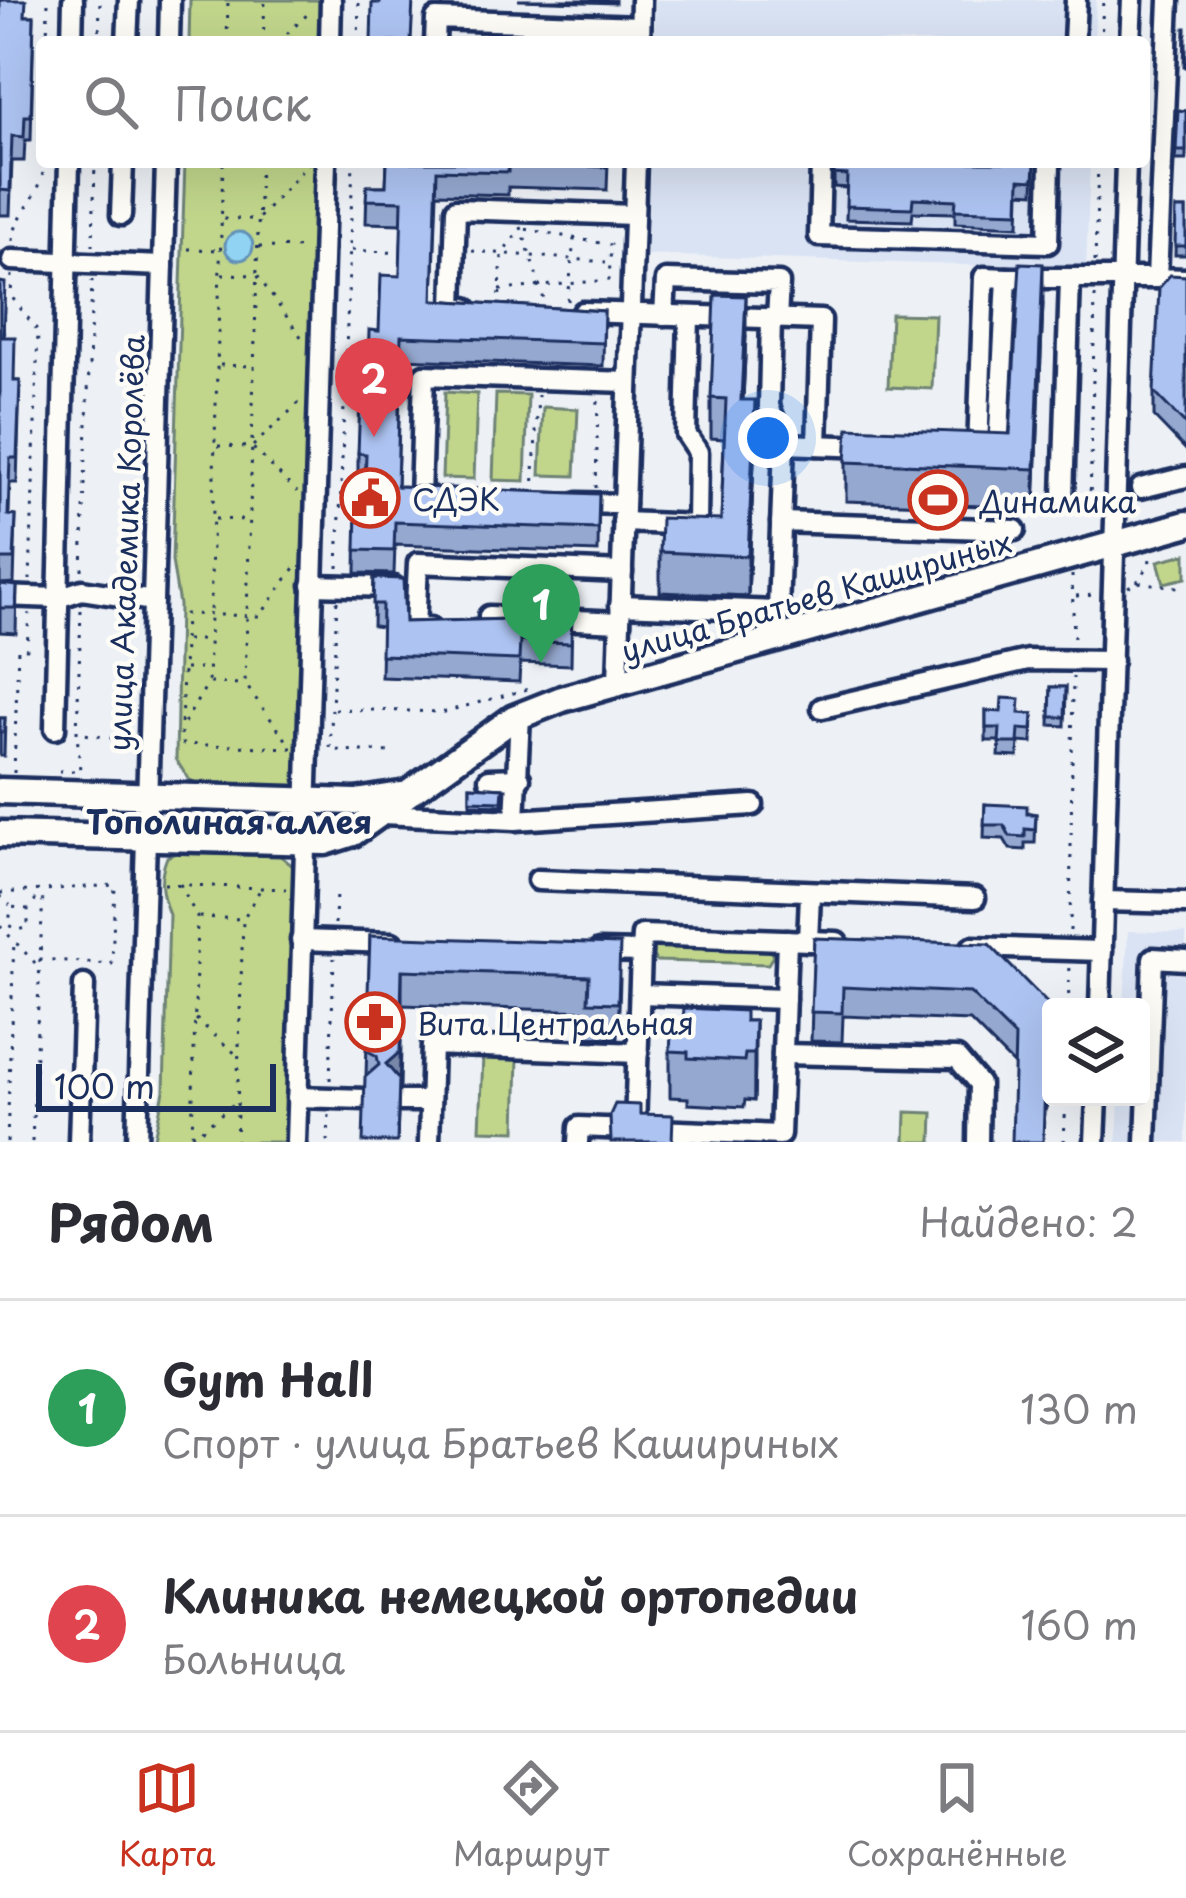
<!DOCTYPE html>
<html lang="ru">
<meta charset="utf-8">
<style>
body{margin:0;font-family:"Playpen Sans",sans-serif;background:#f7f7f7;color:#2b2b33}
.controls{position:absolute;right:36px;bottom:36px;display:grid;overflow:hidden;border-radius:12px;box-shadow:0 12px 48px #0002}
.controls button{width:108px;height:108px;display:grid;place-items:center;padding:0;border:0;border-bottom:3px solid #e1e1e2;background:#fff;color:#2b2b33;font:60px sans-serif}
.scale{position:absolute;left:36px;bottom:30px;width:240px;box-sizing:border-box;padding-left:12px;border:6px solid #1b2f5e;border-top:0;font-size:33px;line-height:42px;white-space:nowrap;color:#1b2f5e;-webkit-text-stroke:9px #fdfcf7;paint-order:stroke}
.you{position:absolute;left:768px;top:438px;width:42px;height:42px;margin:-30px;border:9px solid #fff;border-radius:50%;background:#1a73e8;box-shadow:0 0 0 18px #1a73e833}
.badge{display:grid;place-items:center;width:78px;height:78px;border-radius:50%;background:#c8321e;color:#fff;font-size:39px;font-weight:700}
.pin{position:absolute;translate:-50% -99px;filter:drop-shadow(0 3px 6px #0008)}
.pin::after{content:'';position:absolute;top:63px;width:42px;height:36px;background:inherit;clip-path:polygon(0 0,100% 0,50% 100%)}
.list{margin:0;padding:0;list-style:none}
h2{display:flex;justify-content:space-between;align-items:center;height:156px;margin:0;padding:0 48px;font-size:51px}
h2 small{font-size:39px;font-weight:400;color:#7c7c81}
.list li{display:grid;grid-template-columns:78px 1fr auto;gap:36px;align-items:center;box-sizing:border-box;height:216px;padding:0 48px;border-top:3px solid #e1e1e2}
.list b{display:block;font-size:45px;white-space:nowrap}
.list p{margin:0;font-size:39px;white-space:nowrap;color:#7c7c81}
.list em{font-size:39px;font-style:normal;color:#7c7c81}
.icon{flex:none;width:66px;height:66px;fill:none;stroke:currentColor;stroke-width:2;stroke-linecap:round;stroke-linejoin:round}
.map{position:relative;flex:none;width:1186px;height:1142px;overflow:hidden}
.search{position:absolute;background:#fff;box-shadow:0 12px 48px #0002;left:36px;right:36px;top:36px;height:132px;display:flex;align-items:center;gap:30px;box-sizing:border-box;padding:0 42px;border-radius:12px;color:#7c7c81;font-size:45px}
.sheet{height:588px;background:#fff}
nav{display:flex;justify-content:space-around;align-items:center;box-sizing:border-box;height:168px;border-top:3px solid #e1e1e2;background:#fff;font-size:33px;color:#7c7c81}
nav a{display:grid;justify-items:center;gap:6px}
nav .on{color:#c8321e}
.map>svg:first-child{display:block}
.built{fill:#dae3f4}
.green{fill:#c1d68b;stroke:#6e8274;stroke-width:3}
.water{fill:#91d3f2;stroke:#6291b7;stroke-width:3}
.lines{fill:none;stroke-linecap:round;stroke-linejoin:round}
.minor-casing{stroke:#1b2f5e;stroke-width:27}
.major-casing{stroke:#1b2f5e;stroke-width:33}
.path{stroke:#1b2f5e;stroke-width:3;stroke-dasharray:3 9;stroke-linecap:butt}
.minor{stroke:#fdfcf7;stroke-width:18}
.major{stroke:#fdfcf7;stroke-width:24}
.wall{fill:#95a8cf;stroke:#1b2f5e;stroke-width:3}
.shaded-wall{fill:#7988a9;stroke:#1b2f5e;stroke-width:3}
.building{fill:#adc3f1;stroke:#1b2f5e;stroke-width:3}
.labels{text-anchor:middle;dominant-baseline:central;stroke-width:9;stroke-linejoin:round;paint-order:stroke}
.poi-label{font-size:30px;fill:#1b2f5e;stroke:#fdfcf7;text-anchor:start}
.street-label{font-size:30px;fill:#1b2f5e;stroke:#fdfcf7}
.neighbourhood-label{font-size:33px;font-weight:bold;fill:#1b2f5e;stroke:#fdfcf7}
</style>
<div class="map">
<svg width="1186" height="1142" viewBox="0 0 1186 1142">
<rect width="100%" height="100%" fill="#edf1f6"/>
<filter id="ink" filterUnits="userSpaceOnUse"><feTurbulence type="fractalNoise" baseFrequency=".00833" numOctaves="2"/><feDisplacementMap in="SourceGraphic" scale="24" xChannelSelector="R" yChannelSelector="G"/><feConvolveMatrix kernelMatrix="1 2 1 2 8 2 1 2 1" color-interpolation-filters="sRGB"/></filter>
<g filter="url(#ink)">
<g class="built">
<polygon points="656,0 1096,0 1094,42 654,42"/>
<polygon points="650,162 1090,162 1086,269 647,255"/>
<polygon points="1128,931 1186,933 1186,1142 1117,1142 1119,1097 1141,1097 1141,1007 1124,1007"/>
</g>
<g class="green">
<polygon points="190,0 324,0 322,42 189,42"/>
<polygon points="185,162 319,162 300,774 293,789 193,785 176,760 179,605 172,561"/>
<polygon points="891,314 935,315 932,389 888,387"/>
<polygon points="445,392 477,394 474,479 442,478"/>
<polygon points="496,394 528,395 525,481 493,480"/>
<polygon points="543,407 578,409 575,476 540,475"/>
<polygon points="1186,554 1186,578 1164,583 1158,561"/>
<path d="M185 849 277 853 294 867 285 1142H153L164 1091 169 915C161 893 158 879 167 857Z"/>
<polygon points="657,945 768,948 773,956 768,964 656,961 650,951"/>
<polygon points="483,1055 518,1056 516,1131 480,1130"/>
<polygon points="906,1112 933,1113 932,1142 905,1142"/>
</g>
<circle class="water" cx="239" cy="246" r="14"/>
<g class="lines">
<defs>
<g id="minor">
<polyline points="1169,0 1157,278 1186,279"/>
<polyline points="72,42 73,0"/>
<polyline points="127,42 129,0"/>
<polyline points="169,42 170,0"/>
<polyline points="330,42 331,0"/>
<polyline points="435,42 436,19 640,26"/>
<polyline points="640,42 641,0"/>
<polyline points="1074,42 1076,0"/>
<polyline points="1130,42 1132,0"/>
<polyline points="821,162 819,236 1048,243 1050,162"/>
<polyline points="121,215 123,162"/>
<polyline points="12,260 163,266"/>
<polyline points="466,308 453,308 456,209 634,215"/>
<polyline points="583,312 821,320 817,445"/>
<polyline points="664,315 666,280 779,283 777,319"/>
<polyline points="784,444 869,447"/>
<polyline points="978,451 984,277 1007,278"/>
<polyline points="998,452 1007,278 1157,278"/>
<polyline points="1141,488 1186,477"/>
<polyline points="430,497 420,497 424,375 628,382"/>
<polyline points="1063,497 1070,279"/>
<polyline points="578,503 624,504"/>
<polyline points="623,522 697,525 698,452 686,434 689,316"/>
<polyline points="781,522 1015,530"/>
<polyline points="312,585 394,587"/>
<polyline points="0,596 58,598 82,590 153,601"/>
<polyline points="620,605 778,611 784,444 769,406 771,318"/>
<polyline points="430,628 415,628 418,563 622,572"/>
<polyline points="475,630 489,631 489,616 620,622"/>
<polyline points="618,681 636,162"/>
<polyline points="822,708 1028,660 1112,661"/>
<polyline points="55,729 69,162"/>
<polyline points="489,779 520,778"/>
<polyline points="382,814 515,820 753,805"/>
<polyline points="515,820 520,715"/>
<polyline points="538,880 975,898"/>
<polyline points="1103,901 1186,903"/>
<polyline points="301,940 392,943"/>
<polyline points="808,941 810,894"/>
<polyline points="972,947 1102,951"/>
<polyline points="599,951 641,952 642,935 837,942"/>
<polyline points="640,994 785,999"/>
<polyline points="1100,1007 1126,162"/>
<polyline points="783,1054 957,1058 979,1084 978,1142"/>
<polyline points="297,1097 366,1099"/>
<polyline points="399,1101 430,1101"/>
<polyline points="635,1127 641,952"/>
<polyline points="79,1142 84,985"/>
<polyline points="137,1142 166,162"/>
<polyline points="296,1142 326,162"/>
<polyline points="429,1142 432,1045 638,1053"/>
<polyline points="578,1142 579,1127 780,1135 787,940"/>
<polyline points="1095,1142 1097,1097"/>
<polyline points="1146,1142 1153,958 1186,960"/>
</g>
<g id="major">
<polyline points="0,791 356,802 401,795"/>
<polyline points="0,834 325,842 353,833 514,718 562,699 1186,524"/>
</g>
</defs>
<use href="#minor" class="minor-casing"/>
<use href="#major" class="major-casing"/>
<g class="path">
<polyline points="47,42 48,0"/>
<polyline points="99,42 100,0"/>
<polyline points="227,42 228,0"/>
<polyline points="263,42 265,0"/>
<polyline points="278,42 312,10"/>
<polyline points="358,42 359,0"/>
<polyline points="1101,42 1103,0"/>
<polyline points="260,162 245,684 290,745"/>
<polyline points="224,219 258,219 309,163"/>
<polyline points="521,227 547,309"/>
<path d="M13 241C15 211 43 199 44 162"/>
<polyline points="93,246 95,162"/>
<polyline points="259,247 304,248"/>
<polyline points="188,249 221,250"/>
<polyline points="352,250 402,253"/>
<polyline points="472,251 606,262"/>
<polyline points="1095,262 1098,162"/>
<polyline points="222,274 257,275 304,341"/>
<polyline points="12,275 11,296 38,331 30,580"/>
<polyline points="500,290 609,280 611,245 525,229"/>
<polyline points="1095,296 1090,503 1096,503"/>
<polyline points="568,301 574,239"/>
<polyline points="499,307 502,254 521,229"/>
<polyline points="220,365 252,366"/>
<polyline points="218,446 252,447 297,492"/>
<polyline points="253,446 303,399"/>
<polyline points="596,488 598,401"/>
<polyline points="533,493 538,395"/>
<polyline points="215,519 247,520"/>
<polyline points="338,568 353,162"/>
<polyline points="82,570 92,280"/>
<polyline points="1072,575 1074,643"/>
<polyline points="1137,582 1150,564 1149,553"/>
<polyline points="1128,587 1137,582 1186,588"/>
<polyline points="1076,596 1096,595"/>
<polyline points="337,601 330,750 394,752"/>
<polyline points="81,610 77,733 126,740"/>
<polyline points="186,640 206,640"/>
<polyline points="185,669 206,669"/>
<polyline points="210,683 243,684"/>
<polyline points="335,709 444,712 532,688"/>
<polyline points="184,723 208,683 223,162"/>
<polyline points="292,748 181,744 181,728 185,614 260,616 297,565"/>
<polyline points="59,771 80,771 77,733"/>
<polyline points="14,773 18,648 27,649 29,613"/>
<polyline points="164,884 286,889"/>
<polyline points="180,884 197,917 192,1142"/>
<polyline points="0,893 115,885 112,964 39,959"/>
<polyline points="0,896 10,905"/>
<polyline points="28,909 12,907 8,925 18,930 28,927 28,909 41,893"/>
<polyline points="199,917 243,919"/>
<polyline points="335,924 336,890"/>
<polyline points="0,926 38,966"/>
<polyline points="1070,931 1073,677"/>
<polyline points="1068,1007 1070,965"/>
<polyline points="196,1019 238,1056"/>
<polyline points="330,1080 334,958"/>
<polyline points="192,1137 236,1102"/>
<polyline points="7,1142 14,940"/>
<polyline points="32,1142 43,892"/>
<polyline points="236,1142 243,919 261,888"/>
<polyline points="328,1142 329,1114"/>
<polyline points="1064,1142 1066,1097"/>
</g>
<use href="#minor" class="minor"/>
<use href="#major" class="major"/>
</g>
<g class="wall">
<polygon points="0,0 26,16 34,16 31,140 25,140 24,161 12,161 10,215 0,215"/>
<polygon points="518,0 615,0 615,3"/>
<polygon points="1178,110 1186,111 1186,160 1176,160"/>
<polygon points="387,162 608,162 607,190 508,187 508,195 437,193 433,300 604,311 603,366 401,359 397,486 599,494 598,552 395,545 394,574 356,573 357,509 364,509 366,477 358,476 358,453 368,373 379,331 400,276 402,224 366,223 367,186 386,186"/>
<polygon points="834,162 1035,162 1034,193 1020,192 1019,226 955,223 955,213 913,212 912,221 846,219 847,188 834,187"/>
<polygon points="1176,209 1186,209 1186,255 1175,255"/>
<polygon points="1186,276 1186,450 1154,417 1154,392"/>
<polygon points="0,282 4,337 14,381 20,381 17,483 10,483 9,515 16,516 14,583 0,584"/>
<polygon points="1043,303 1035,508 846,501 846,462 1010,434"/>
<polygon points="746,336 743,400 755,440 748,596 660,592 660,552 721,520 724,439 711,438 711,398"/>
<polygon points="374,578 405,622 510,619 572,611 571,665 520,663 519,682 381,677 382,627 373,626"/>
<polygon points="0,584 17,586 16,633 0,632"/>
<polygon points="1051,687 1066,687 1065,726 1050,725"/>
<polygon points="986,711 1033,714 1032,743 1019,742 1018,757 999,756 1000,741 986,741"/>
<polygon points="0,718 5,718 4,756 0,756"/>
<polygon points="470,786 503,788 502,805 470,804"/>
<polygon points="985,804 1036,814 1035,843 1025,843 1025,850 1010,849 1004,839 984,838"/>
<polygon points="370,936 620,979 618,1038 588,1037 588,1011 402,1005 400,1088 366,1076"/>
<polygon points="814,938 1051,1007 1014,1065 970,1021 843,1016 842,1042 811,1041"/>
<polygon points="745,1021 755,1021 754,1101 745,1100 744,1107 688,1104 688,1098 670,1097 670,1051"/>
</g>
<g class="shaded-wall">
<polygon points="1043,264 1043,303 1035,508 1035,469"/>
<polygon points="746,296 746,336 741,439 741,400"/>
<polygon points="755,400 755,440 748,596 748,556"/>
<polygon points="402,970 402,1005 397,1142 386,1064"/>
<polygon points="755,1021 755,1067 754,1101 754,1054"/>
<polygon points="1051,1065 1051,1094 1045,1111 1045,1082"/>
</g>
<g class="building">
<polygon points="0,0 26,0 25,16 34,16 31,116 25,116 24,137 12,136 10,191 0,190"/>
<polygon points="380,0 413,0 411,42 371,42 372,3 380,3"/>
<polygon points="1185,28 1186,28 1186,67 1184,66"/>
<polygon points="1178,110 1186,111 1186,151 1176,151"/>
<polygon points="387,162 607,162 607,167 508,164 508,172 437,170 433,300 604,311 603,343 401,336 397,486 599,494 598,529 395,522 394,551 356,550 357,509 364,509 366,454 358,453 361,373 368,373 369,330 379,331 381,275 400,276 402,201 366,200 367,186 386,186"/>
<polygon points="834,162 1035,162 1034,180 1020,179 1019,212 955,210 956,200 913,198 912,208 846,206 847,175 834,174"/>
<polygon points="1176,209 1186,209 1186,246 1175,246"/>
<polygon points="1020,263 1043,264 1035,469 846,462 848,428 1010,434"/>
<polygon points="1170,275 1186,276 1186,425 1154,392 1159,288"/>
<polygon points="0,282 5,283 3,337 15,337 14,381 20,381 17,458 10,458 8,515 16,516 14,559 0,559"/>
<polygon points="715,295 746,296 741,400 755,400 748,556 660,552 661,518 721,520 726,399 711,398"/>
<polygon points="374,578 403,579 405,622 510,619 510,608 572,611 571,643 520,641 519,660 381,655 382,604 373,604"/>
<polygon points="0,584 17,586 16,608 0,608"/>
<polygon points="1051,687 1066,687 1065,717 1050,717"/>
<polygon points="1002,698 1020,699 1019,713 1033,714 1032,730 1019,729 1018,743 999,743 1000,728 986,728 986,711 1001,712"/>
<polygon points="0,718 5,718 4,732 0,732"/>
<polygon points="470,786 503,788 502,801 470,800"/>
<polygon points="985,804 1027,806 1027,814 1036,814 1035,830 1025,829 1025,837 1010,836 1004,825 984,825"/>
<polygon points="370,936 620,944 618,1003 588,1002 589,976 402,970 400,1052 386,1064 399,1079 397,1142 363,1142 365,1077 379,1065 377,1056 366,1050"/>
<polygon points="814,938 989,944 1051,1007 1051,1065 1045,1082 1043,1142 1012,1142 1015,1037 970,993 843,987 842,1013 811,1012"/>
<polygon points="684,1008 745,1011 745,1021 755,1021 754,1054 745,1054 744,1061 688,1058 688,1052 670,1051 672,1020 683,1021"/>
<polygon points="615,1104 640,1105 640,1114 673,1115 672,1142 611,1142 610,1115"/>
</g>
</g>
<defs>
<symbol id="civic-ring" viewBox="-11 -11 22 22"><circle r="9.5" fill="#fdfcf7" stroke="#c8321e" stroke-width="1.5"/><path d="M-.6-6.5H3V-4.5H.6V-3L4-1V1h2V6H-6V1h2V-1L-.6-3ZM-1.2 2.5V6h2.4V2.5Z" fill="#c8321e"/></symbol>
<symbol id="stadium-ring" viewBox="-11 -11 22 22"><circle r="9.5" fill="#fdfcf7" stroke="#c8321e" stroke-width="1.5"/><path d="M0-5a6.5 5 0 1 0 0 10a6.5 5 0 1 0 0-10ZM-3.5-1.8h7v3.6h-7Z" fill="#c8321e"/></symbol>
<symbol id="pharmacy-ring" viewBox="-11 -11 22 22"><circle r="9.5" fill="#fdfcf7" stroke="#c8321e" stroke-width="1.5"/><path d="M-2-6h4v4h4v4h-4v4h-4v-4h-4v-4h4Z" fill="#c8321e"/></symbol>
</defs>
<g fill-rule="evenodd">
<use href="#civic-ring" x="337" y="465" width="66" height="66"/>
<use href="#stadium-ring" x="905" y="467" width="66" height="66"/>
<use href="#pharmacy-ring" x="342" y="989" width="66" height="66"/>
</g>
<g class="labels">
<g class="poi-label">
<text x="412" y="498">СДЭК</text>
<text x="980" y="500">Динамика</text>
<text x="417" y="1022">Вита Центральная</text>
</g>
<g class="street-label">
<text transform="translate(125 543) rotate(-88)">улица Академика Королёва</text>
<text transform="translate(816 595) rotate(-16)">улица Братьев Кашириных</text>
</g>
<g class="neighbourhood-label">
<text x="229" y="820">Тополиная аллея</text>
</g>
</g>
</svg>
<div class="controls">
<button><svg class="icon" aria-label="layers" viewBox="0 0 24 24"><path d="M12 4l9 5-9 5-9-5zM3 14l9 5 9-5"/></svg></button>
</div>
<div class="scale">100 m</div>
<div class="you"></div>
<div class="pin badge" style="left:541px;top:663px;background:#2e9e5b">1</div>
<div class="pin badge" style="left:374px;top:437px;background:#e0444e">2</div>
<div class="search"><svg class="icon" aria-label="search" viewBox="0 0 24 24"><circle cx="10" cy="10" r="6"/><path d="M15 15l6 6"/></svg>Поиск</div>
</div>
<section class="sheet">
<h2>Рядом<small>Найдено: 2</small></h2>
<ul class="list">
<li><span class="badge" style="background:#2e9e5b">1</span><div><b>Gym Hall</b><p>Спорт · улица Братьев Кашириных</p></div><em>130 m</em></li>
<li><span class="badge" style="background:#e0444e">2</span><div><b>Клиника немецкой ортопедии</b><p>Больница</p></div><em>160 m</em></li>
</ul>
</section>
<nav>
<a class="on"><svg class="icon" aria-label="map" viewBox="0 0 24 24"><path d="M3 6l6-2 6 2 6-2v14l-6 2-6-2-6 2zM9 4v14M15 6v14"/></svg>Карта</a>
<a><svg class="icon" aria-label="directions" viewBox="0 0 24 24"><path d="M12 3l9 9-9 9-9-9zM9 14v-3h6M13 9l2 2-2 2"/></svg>Маршрут</a>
<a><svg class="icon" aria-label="saved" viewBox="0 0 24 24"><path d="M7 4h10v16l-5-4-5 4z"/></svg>Сохранённые</a>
</nav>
